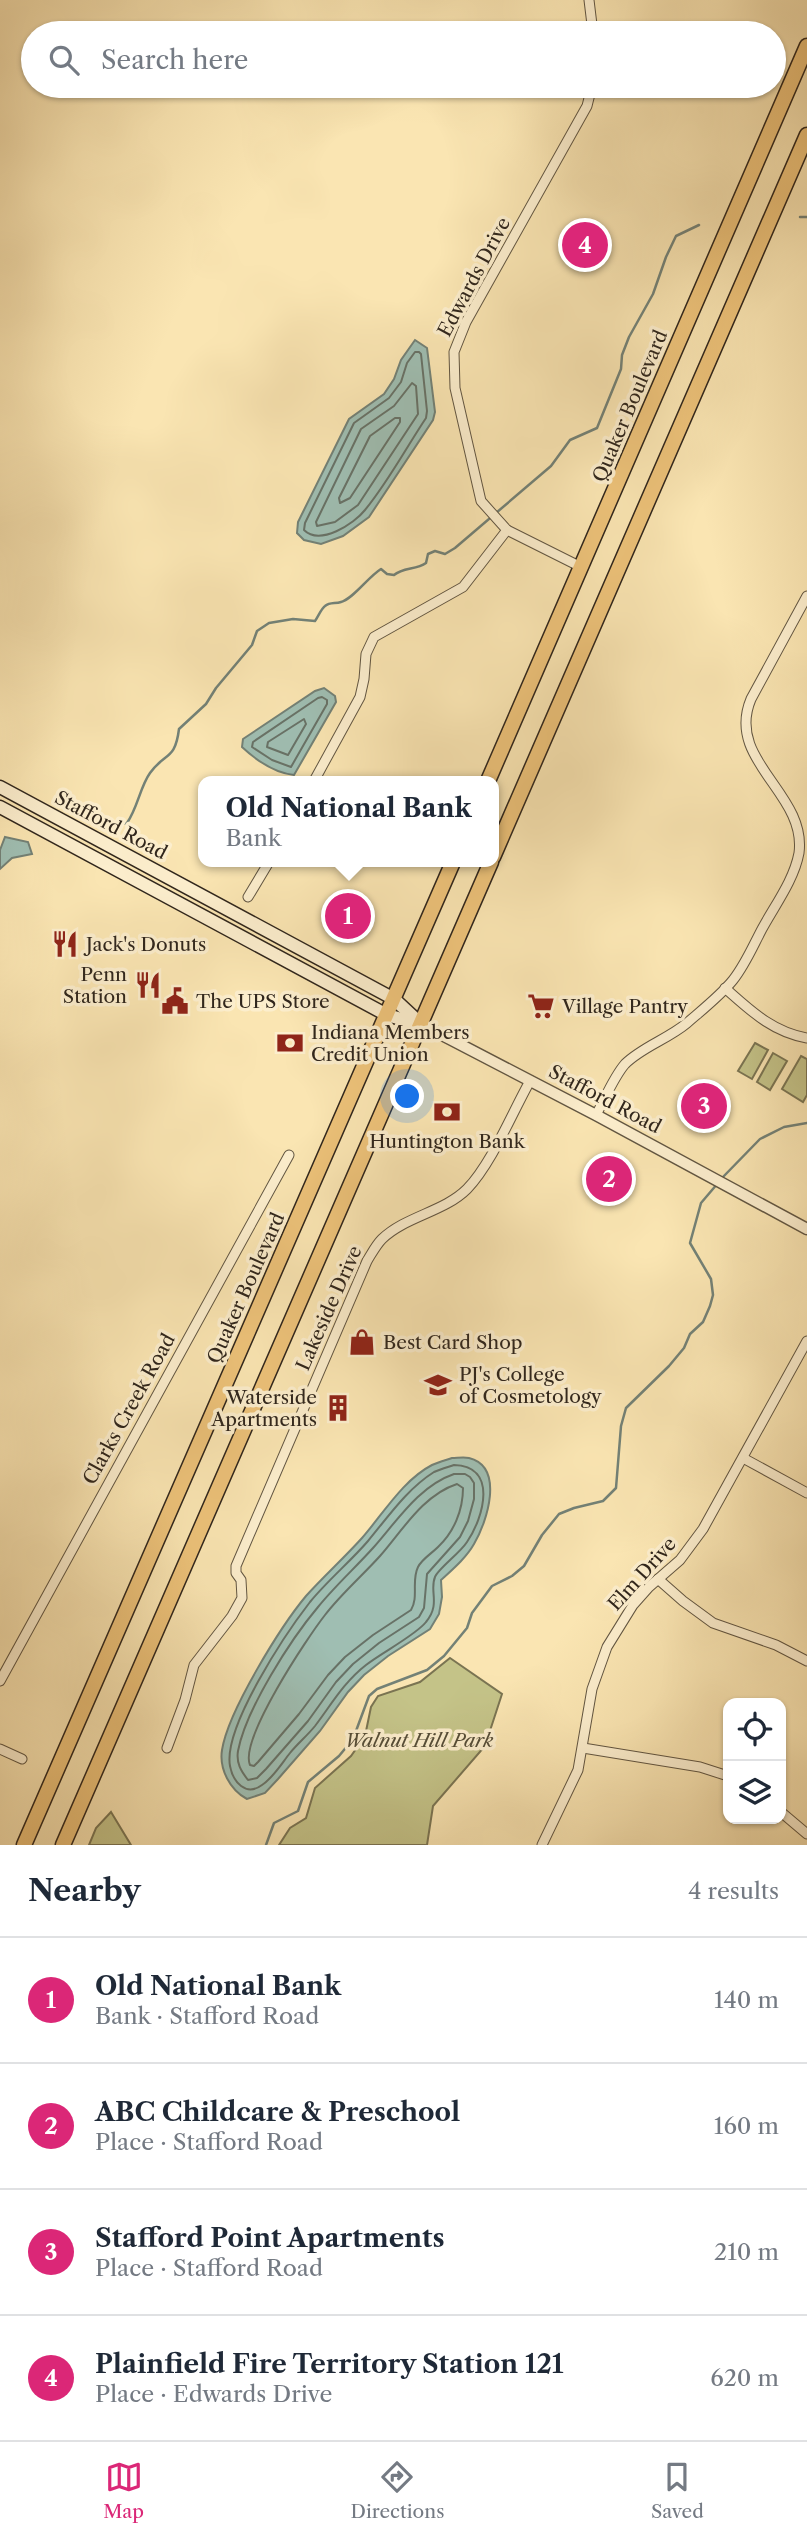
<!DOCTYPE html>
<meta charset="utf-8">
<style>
body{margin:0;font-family:"Libre Caslon Text",serif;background:#f6f6f7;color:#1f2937}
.controls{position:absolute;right:21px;bottom:21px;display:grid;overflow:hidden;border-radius:14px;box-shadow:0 2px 5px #0004}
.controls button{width:63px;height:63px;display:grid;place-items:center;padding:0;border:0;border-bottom:2px solid #e0e1e3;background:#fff;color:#1f2937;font:35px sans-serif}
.you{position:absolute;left:408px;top:1097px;width:24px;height:24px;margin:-18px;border:5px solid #fff;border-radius:50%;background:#1a73e8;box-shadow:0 0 0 10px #1a73e833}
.badge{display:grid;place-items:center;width:46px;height:46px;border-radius:50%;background:#db2777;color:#fff;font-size:23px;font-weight:700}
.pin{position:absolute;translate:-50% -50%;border:4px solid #fff;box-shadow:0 2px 7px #0006}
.popup{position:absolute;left:198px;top:776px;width:301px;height:91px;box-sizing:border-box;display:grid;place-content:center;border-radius:14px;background:#fff;filter:drop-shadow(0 2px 5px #0005);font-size:23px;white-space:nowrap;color:#747a83}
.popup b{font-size:26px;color:#1f2937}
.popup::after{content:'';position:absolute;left:50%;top:100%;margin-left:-14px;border:14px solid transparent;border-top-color:#fff}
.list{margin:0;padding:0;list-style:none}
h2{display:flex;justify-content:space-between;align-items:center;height:91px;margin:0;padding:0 28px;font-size:30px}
h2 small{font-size:23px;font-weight:400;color:#747a83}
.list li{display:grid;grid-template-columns:46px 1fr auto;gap:21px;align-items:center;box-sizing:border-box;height:126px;padding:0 28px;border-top:2px solid #e0e1e3}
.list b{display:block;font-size:26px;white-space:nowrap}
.list p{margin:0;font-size:23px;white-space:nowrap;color:#747a83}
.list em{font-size:23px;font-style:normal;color:#747a83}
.icon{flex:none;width:38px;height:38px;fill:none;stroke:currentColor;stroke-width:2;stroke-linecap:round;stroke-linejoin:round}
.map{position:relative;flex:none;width:807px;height:1845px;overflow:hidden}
.search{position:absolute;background:#fff;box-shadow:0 2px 5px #0004;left:21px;right:21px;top:21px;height:77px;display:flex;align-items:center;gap:18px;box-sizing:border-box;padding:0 24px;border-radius:38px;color:#747a83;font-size:26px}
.sheet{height:595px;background:#fff}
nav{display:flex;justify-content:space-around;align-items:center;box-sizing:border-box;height:98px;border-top:2px solid #e0e1e3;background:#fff;font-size:19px;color:#747a83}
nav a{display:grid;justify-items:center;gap:4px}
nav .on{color:#db2777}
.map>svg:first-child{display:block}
.green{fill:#c4c388;stroke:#7a7452;stroke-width:2}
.water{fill:#9fbeb2;stroke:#738176;stroke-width:2}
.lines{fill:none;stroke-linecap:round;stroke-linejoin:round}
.shore{stroke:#687267;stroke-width:2}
.stream{stroke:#738176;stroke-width:2.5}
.minor-casing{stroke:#625642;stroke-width:11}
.tertiary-casing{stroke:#625642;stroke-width:13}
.secondary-casing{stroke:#30261c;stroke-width:15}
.primary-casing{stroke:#30261c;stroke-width:17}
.minor{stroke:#fceecd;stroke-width:9}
.tertiary{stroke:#fceecd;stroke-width:10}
.secondary{stroke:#fceecd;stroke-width:12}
.primary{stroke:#edc279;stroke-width:14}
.labels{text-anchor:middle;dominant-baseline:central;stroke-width:7;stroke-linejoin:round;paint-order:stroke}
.street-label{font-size:19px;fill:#30261c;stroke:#fceecd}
.poi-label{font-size:19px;fill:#30261c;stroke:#fceecd;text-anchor:start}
.park-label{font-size:19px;font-style:italic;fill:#554d37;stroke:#fceecd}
</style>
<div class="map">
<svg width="807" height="1845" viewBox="0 0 807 1845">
<rect width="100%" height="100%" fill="#fae5b2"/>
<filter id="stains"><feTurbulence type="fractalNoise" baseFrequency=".00286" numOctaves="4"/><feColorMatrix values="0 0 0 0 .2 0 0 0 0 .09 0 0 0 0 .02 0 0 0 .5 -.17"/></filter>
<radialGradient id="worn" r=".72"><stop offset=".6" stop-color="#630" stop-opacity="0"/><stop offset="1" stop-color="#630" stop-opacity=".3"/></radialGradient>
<g class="green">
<polygon points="755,1043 768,1050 752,1079 738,1071"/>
<polygon points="773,1053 787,1061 770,1090 757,1082"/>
<polygon points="801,1056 807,1059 807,1095 803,1102 782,1089"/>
<polygon points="450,1658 502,1694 485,1746 433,1806 427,1845 279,1845 290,1828 306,1818 315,1788 351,1756 365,1736 371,1707 378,1696 420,1682"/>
<polygon points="111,1812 131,1845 89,1845 96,1828"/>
</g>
<g class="water">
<polygon points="415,340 427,348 435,412 433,420 369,517 343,536 321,544 304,540 297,533 298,522 349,419 384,394 394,379 401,360"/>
<path d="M324 688 335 696 336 702 294 775C275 773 256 760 242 747L243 739 315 691Z"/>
<polygon points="5,837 28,842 32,854 12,858 0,869 0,850"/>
<path d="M452 1458C457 1458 464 1457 469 1458 505 1467 487 1522 474 1544 466 1558 453 1569 441 1580L442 1597 439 1614 430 1629 388 1656 364 1675 348 1692 320 1731 278 1779 265 1793 247 1799C230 1790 219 1769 222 1750 228 1711 281 1626 306 1596 324 1576 344 1558 362 1538 383 1514 403 1480 432 1465 438 1462 446 1460 452 1458Z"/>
</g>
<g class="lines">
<g class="shore">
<path d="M415 352H419L421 354 427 411 426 418C406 448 388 482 365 510 354 524 320 546 304 530L305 523 354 423 389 398 401 382 407 363Z"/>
<polygon points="412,383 416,386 418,414 358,505 335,522 317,526 316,522 361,429 394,406"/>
<polygon points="395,418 400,418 400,422 350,498 340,503 339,498 370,436"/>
<polygon points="322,697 327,700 327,704 291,767 272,760 252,747 253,742 318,698"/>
<polygon points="304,719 306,724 288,755 267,747 268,742"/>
<path d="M454 1465C498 1466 484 1517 467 1542 460 1553 438 1569 435 1577 429 1591 441 1604 426 1622 416 1635 381 1653 366 1665 344 1682 331 1705 315 1726 307 1736 298 1743 290 1753 282 1763 273 1778 262 1785 246 1797 233 1782 230 1766 223 1727 286 1633 310 1602 328 1580 350 1562 368 1541 388 1517 407 1489 434 1472 440 1469 448 1467 454 1465Z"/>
<path d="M454 1474H465L470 1477 474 1483V1499L468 1521 460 1537 427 1574 424 1608 419 1617 379 1643 353 1664 336 1682 308 1721 266 1769 257 1778 248 1780C241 1771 236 1763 238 1751 246 1709 291 1639 318 1607 335 1586 355 1568 373 1548 397 1521 419 1486 454 1474Z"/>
<path d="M457 1484 463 1488C463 1510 454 1532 438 1547 431 1554 422 1559 418 1567 411 1581 419 1597 411 1610L373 1635 345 1657 328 1675 299 1714 258 1762 254 1766 250 1765C239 1740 307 1638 325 1615 341 1594 362 1576 380 1556 402 1531 423 1495 457 1484Z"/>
</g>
<g class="stream">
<polyline points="800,217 807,217"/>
<path d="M107 827 127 823C138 807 140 787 150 773 165 752 175 761 179 729L206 704 216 688 252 645 257 631 269 623 293 619 315 621C318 617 321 609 325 606 330 602 335 604 341 602 353 599 368 577 381 569L387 574 394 575C403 567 416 570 426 563L428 554 435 551 445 554 455 548 551 466 570 440 597 428 621 369 622 355 629 337 653 294 666 257 676 236 699 225"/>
<polyline points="722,1178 760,1139 784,1127 807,1123"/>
<polyline points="266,1845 274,1823 298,1811 308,1782 339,1756 353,1739 369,1696 377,1689 427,1670 444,1656 467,1628 472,1613 492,1586 512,1576 524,1566 542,1535 559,1514 574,1508 603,1501 616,1488 621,1426 626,1408 669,1366 684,1348 690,1334 703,1322 710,1306 713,1295 711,1279 690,1243 701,1203 718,1183"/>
</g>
<defs>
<g id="minor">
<polyline points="589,0 593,33"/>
<polyline points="507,530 481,501 455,388 454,352 466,322 587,106 592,86"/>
<polyline points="314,781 360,697 364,679 366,654 374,637 463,587 507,530 581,567"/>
<polyline points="248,897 269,862"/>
<path d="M725 988C750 1010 772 1032 807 1038"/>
<path d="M596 1115C605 1099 613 1078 625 1064 642 1047 668 1039 687 1023 702 1010 721 995 733 980 745 965 753 946 762 929 775 905 794 880 799 853 807 793 725 761 751 699L807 596"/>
<polyline points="743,1458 807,1493"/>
<polyline points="658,1579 683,1601 713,1623 776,1645 807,1661"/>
<polyline points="0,1681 289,1155"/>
<path d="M167 1748 185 1700 194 1665 232 1616 242 1598 241 1580 236 1573V1566L367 1261C372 1253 376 1245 382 1239 406 1216 444 1212 467 1189 492 1163 512 1113 530 1081"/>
<polyline points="583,1748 700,1767 728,1776"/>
<polyline points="0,1749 22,1759"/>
<polyline points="781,1812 807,1834"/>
<polyline points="542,1845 578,1770 592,1689 607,1647 633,1605 649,1587 680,1560 703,1529 807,1341"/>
</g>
<polyline id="tertiary" points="421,1024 596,1115 807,1229"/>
<g id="secondary">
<polyline points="0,787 394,999 421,1024"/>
<polyline points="0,807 387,1015 419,1024"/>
</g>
<g id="primary">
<polyline points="488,781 807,46"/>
<polyline points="493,857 807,135"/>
<polyline points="24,1845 453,862"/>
<polyline points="63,1845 491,862"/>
</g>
</defs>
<use href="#minor" class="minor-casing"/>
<use href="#tertiary" class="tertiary-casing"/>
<use href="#secondary" class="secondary-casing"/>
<use href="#primary" class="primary-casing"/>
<use href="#minor" class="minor"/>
<use href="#tertiary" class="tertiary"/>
<use href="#secondary" class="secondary"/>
<use href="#primary" class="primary"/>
</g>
<defs>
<symbol id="restaurant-bare" viewBox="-9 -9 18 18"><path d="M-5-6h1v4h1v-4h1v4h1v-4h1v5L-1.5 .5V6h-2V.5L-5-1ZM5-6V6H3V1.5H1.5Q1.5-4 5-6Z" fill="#8f2418" stroke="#fceecd" stroke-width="2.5" paint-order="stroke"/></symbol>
<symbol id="civic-bare" viewBox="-9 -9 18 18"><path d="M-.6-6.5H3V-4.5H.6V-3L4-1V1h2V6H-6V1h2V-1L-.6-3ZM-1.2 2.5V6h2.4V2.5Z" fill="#8f2418" stroke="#fceecd" stroke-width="2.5" paint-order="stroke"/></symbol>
<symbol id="supermarket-bare" viewBox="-9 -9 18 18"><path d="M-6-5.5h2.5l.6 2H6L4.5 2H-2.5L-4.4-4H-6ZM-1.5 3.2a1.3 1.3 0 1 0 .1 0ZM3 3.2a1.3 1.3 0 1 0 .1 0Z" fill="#8f2418" stroke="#fceecd" stroke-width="2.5" paint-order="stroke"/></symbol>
<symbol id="bank-bare" viewBox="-9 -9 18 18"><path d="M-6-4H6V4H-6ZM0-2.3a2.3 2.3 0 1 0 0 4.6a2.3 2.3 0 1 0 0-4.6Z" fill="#8f2418" stroke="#fceecd" stroke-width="2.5" paint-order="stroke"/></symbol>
<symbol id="shop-bare" viewBox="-9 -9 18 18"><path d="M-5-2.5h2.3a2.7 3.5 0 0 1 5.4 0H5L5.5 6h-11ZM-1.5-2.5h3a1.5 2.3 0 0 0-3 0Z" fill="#8f2418" stroke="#fceecd" stroke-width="2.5" paint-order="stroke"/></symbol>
<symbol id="university-bare" viewBox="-9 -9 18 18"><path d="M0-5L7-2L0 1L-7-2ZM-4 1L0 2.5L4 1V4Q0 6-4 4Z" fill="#8f2418" stroke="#fceecd" stroke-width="2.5" paint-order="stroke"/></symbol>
<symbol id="building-bare" viewBox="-9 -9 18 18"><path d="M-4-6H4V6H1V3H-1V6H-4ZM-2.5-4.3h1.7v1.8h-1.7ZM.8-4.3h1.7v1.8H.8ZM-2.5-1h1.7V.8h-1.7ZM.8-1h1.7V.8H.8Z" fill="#8f2418" stroke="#fceecd" stroke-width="2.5" paint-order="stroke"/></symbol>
</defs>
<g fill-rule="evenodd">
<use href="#restaurant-bare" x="46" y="925" width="38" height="38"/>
<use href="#restaurant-bare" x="129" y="966" width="38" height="38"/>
<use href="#civic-bare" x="156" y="982" width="38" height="38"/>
<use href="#supermarket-bare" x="522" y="987" width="38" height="38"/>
<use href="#bank-bare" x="271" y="1024" width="38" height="38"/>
<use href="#bank-bare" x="428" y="1093" width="38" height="38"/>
<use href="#shop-bare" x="343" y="1323" width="38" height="38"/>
<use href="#university-bare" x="419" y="1366" width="38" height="38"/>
<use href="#building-bare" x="319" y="1389" width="38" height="38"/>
</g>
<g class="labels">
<g class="street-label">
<text transform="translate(474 277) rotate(-62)">Edwards Drive</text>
<text transform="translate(630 406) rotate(-67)">Quaker Boulevard</text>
<text transform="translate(111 825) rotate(28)">Stafford Road</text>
<text transform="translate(605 1099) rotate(28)">Stafford Road</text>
<text transform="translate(246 1288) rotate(-66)">Quaker Boulevard</text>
<text transform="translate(329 1308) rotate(-66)">Lakeside Drive</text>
<text transform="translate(129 1409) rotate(-61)">Clarks Creek Road</text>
<text transform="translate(642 1574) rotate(-48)">Elm Drive</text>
</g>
<g class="poi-label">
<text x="86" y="944">Jack's Donuts</text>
<text x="127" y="974" text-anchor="end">Penn<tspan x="127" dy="22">Station</tspan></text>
<text x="196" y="1001">The UPS Store</text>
<text x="562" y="1006">Village Pantry</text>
<text x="311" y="1032">Indiana Members<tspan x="311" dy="22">Credit Union</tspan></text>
<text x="447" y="1141" text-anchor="middle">Huntington Bank</text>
<text x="383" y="1342">Best Card Shop</text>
<text x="459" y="1374">PJ's College<tspan x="459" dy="22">of Cosmetology</tspan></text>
<text x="317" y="1397" text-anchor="end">Waterside<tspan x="317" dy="22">Apartments</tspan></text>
</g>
<g class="park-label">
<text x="419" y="1740">Walnut Hill Park</text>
</g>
</g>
<rect width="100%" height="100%" filter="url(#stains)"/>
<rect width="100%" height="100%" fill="url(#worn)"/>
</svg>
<div class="controls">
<button><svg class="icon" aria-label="locate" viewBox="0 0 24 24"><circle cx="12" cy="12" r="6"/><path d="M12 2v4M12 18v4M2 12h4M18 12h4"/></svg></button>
<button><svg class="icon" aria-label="layers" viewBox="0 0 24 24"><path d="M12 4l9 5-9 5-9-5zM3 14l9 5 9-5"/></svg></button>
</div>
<div class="you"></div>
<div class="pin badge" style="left:348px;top:916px">1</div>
<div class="popup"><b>Old National Bank</b>Bank</div>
<div class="pin badge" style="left:609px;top:1179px">2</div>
<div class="pin badge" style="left:704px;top:1106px">3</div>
<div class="pin badge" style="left:585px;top:245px">4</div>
<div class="search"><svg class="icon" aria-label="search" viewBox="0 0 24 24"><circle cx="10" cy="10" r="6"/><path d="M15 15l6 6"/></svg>Search here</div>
</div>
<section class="sheet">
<h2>Nearby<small>4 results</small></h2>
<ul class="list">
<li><span class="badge">1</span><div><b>Old National Bank</b><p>Bank · Stafford Road</p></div><em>140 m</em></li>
<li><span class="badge">2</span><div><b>ABC Childcare &amp; Preschool</b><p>Place · Stafford Road</p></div><em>160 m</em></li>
<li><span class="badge">3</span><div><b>Stafford Point Apartments</b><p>Place · Stafford Road</p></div><em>210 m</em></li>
<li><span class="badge">4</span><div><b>Plainfield Fire Territory Station 121</b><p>Place · Edwards Drive</p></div><em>620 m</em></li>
</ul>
</section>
<nav>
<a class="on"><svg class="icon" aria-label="map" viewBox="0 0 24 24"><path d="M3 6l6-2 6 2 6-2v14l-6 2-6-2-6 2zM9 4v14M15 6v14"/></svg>Map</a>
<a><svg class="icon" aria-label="directions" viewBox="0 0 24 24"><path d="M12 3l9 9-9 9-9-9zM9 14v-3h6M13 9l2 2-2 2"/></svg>Directions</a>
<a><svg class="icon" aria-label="saved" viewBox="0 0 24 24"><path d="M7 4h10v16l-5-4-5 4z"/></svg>Saved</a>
</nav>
